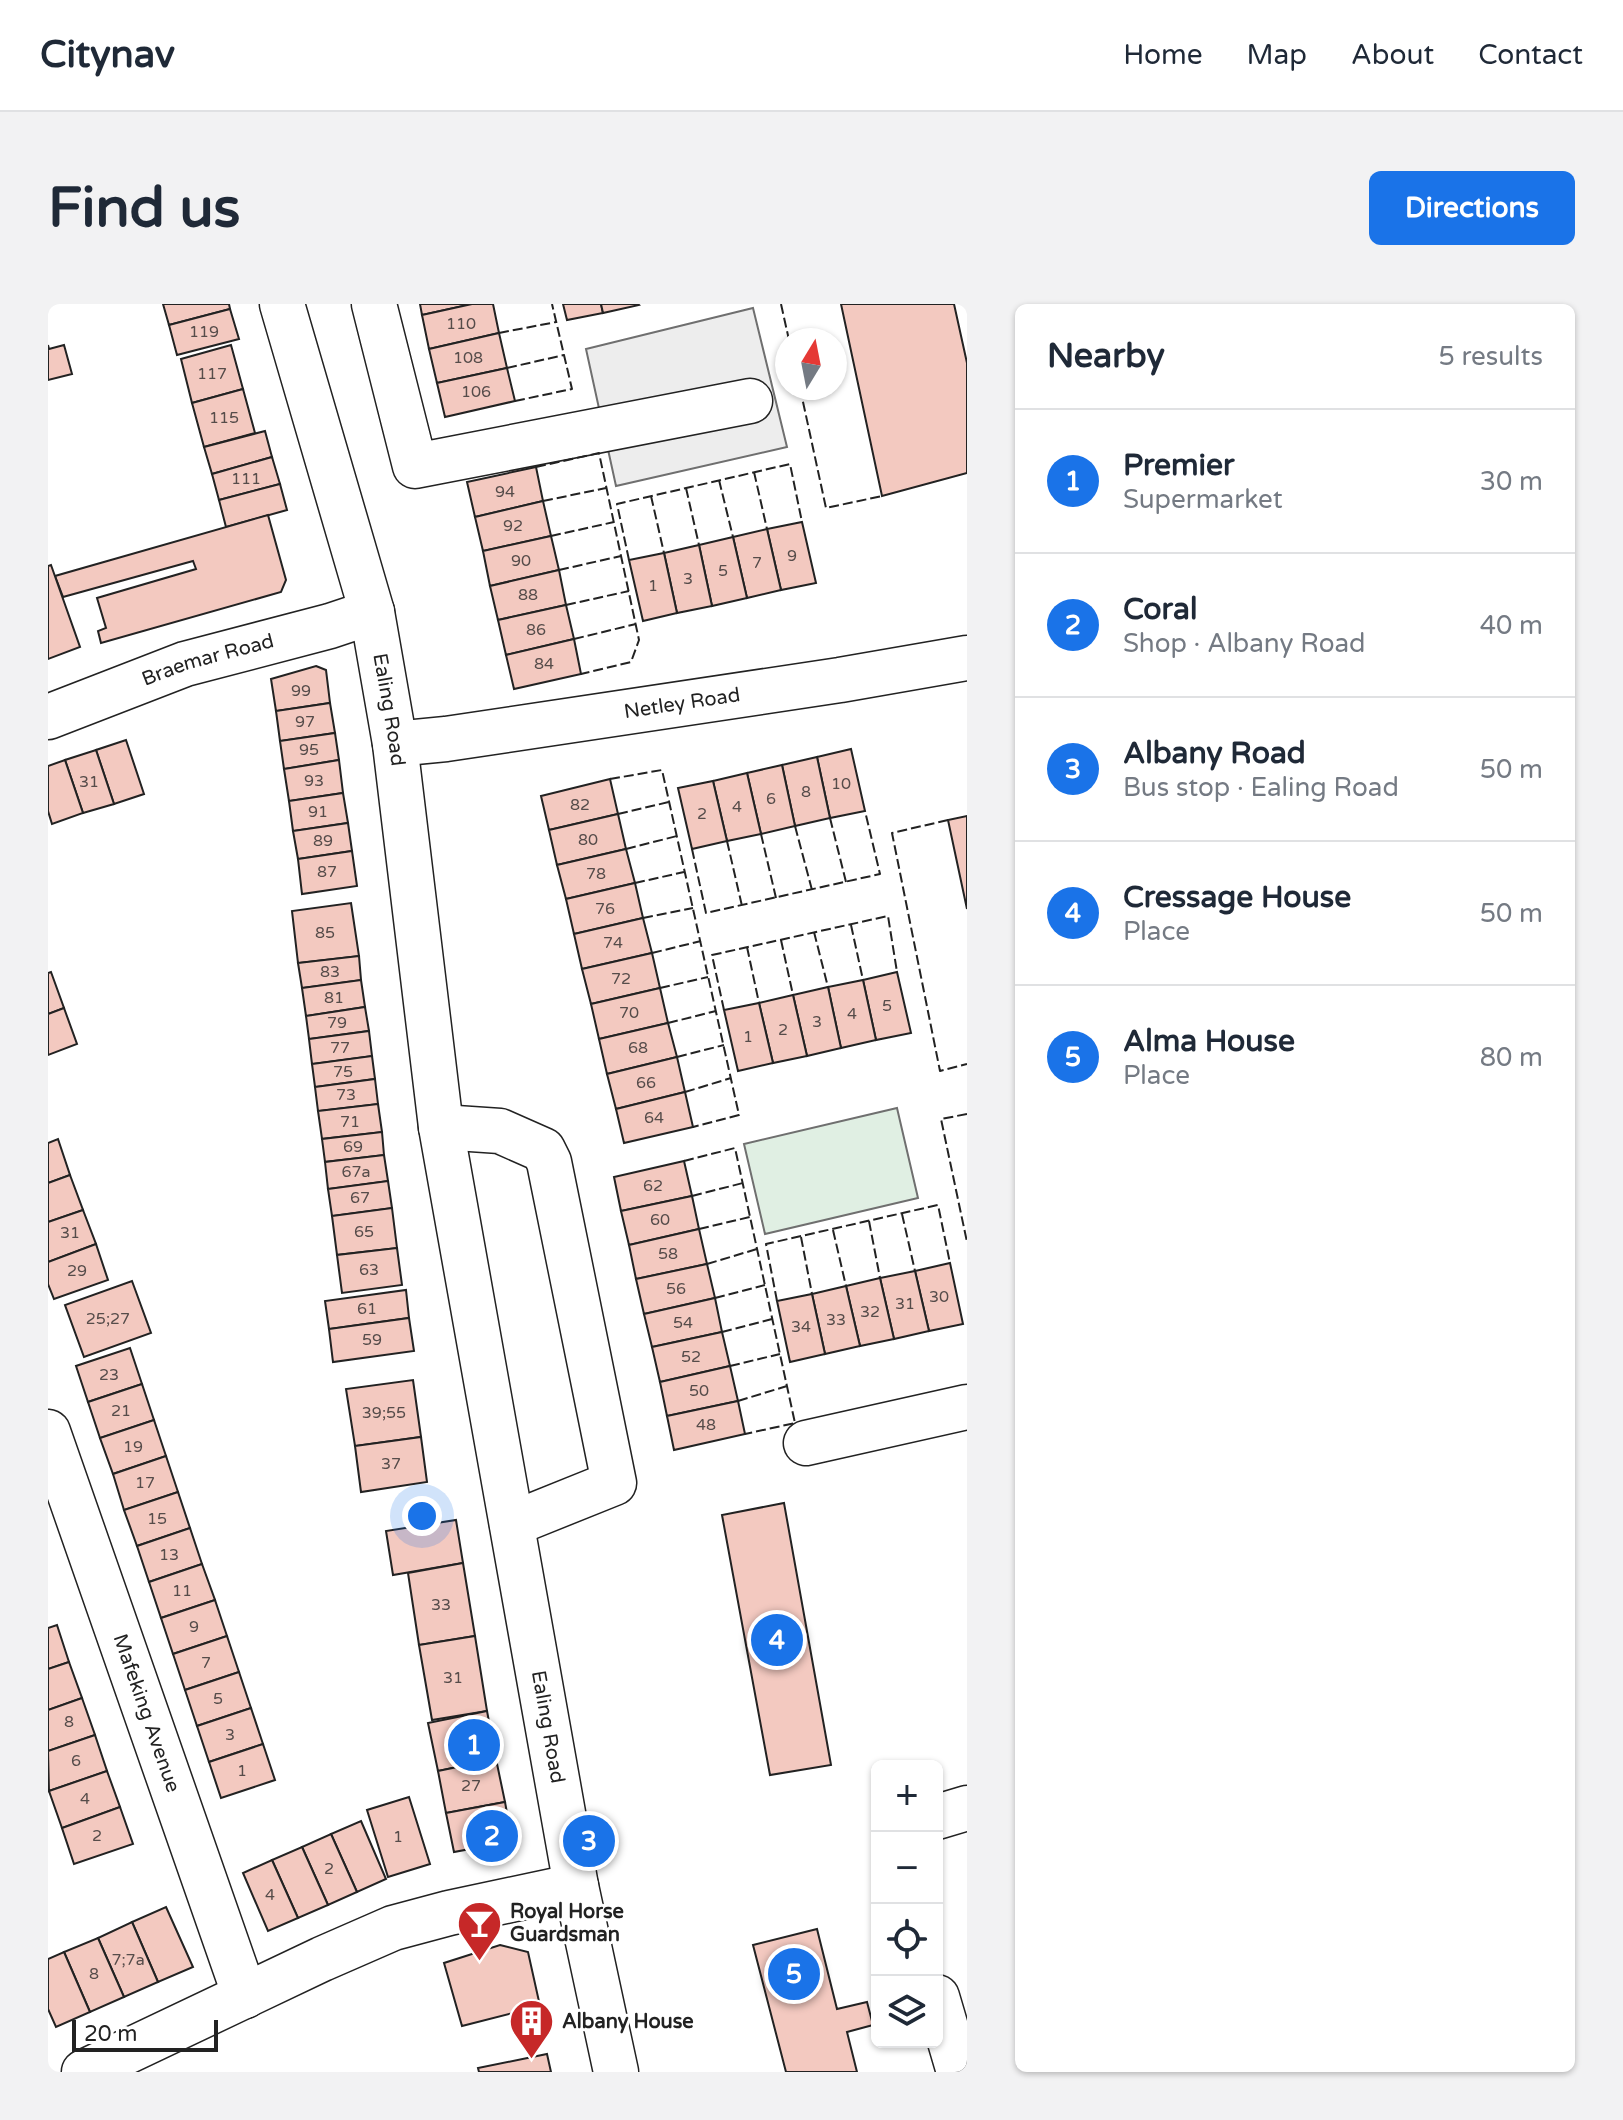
<!DOCTYPE html>
<meta charset="utf-8">
<style>
body{margin:0;font-family:"Varela Round",sans-serif;background:#f2f2f3;color:#1f2937}
.controls{position:absolute;right:24px;bottom:24px;display:grid;overflow:hidden;border-radius:12px;box-shadow:0 2px 6px #0004}
.controls button{width:72px;height:72px;display:grid;place-items:center;padding:0;border:0;border-bottom:2px solid #e0e1e3;background:#fff;color:#1f2937;font:40px sans-serif}
.compass{position:absolute;left:727px;top:24px;width:72px;height:72px;border-radius:50%;background:#fff;box-shadow:0 2px 6px #0004;rotate:10deg}
.scale{position:absolute;left:24px;bottom:20px;width:146px;box-sizing:border-box;padding-left:8px;border:4px solid #222;border-top:0;font-size:22px;line-height:28px;white-space:nowrap;color:#222;-webkit-text-stroke:6px #fff;paint-order:stroke}
.you{position:absolute;left:374px;top:1212px;width:28px;height:28px;margin:-20px;border:6px solid #fff;border-radius:50%;background:#1a73e8;box-shadow:0 0 0 12px #1a73e833}
.badge{display:grid;place-items:center;width:52px;height:52px;border-radius:50%;background:#1a73e8;color:#fff;font-size:26px;font-weight:700}
.pin{position:absolute;translate:-50% -50%;border:4px solid #fff;box-shadow:0 2px 8px #0006}
.list{margin:0;padding:0;list-style:none}
h2{display:flex;justify-content:space-between;align-items:center;height:104px;margin:0;padding:0 32px;font-size:34px}
h2 small{font-size:26px;font-weight:400;color:#747a83}
.list li{display:grid;grid-template-columns:52px 1fr auto;gap:24px;align-items:center;box-sizing:border-box;height:144px;padding:0 32px;border-top:2px solid #e0e1e3}
.list b{display:block;font-size:30px;white-space:nowrap}
.list p{margin:0;font-size:26px;white-space:nowrap;color:#747a83}
.list em{font-size:26px;font-style:normal;color:#747a83}
.icon{flex:none;width:44px;height:44px;fill:none;stroke:currentColor;stroke-width:2;stroke-linecap:round;stroke-linejoin:round}
.map{position:relative;flex:none;width:919px;height:1768px;overflow:hidden;border-radius:12px}
header{display:flex;align-items:center;gap:48px;box-sizing:border-box;height:112px;padding:0 40px;background:#fff;border-bottom:2px solid #e0e1e3}
header strong{font-size:38px}
nav{display:flex;gap:44px;margin-inline-start:auto;font-size:28px}
.intro{display:flex;align-items:center;justify-content:space-between;box-sizing:border-box;height:192px;padding:0 48px}
h1{margin:0;font-size:56px}
.button{padding:20px 36px;border-radius:12px;background:#1a73e8;color:#fff;font-size:28px;font-weight:700}
main{display:flex;gap:48px;padding:0 48px}
aside{flex:1;background:#fff;border-radius:12px;box-shadow:0 2px 6px #0004}
.map>svg:first-child{display:block}
.green{fill:#e0efe3;stroke:#6f6f6f;stroke-width:2}
.parking{fill:#ededed;stroke:#6f6f6f;stroke-width:2}
.building{fill:#f3c9c0;stroke:#222;stroke-width:2}
.lines{fill:none;stroke-linecap:round;stroke-linejoin:round}
.minor-casing{stroke:#222;stroke-width:47}
.major-casing{stroke:#222;stroke-width:47}
.minor{stroke:#fff;stroke-width:44}
.major{stroke:#fff;stroke-width:44}
.fence{stroke:#222;stroke-width:2;stroke-dasharray:10 4;stroke-linecap:butt}
.labels{text-anchor:middle;dominant-baseline:central;stroke-width:6;stroke-linejoin:round;paint-order:stroke}
.number-label{font-size:16px;fill:#564c4a}
.street-label{font-size:20px;fill:#222;stroke:#fff}
.poi-label{font-size:20px;font-weight:bold;fill:#222;stroke:#fff;text-anchor:start}
</style>
<header>
<strong>Citynav</strong>
<nav><a>Home</a><a>Map</a><a>About</a><a>Contact</a></nav>
</header>
<div class="intro"><h1>Find us</h1><a class="button">Directions</a></div>
<main>
<div class="map">
<svg width="919" height="1768" viewBox="0 0 919 1768">
<rect width="100%" height="100%" fill="#fff"/>
<polygon class="green" points="849,804 870,894 717,930 696,840"/>
<polygon class="parking" points="705,4 739,143 568,182 538,45"/>
<g class="building">
<polygon points="115,0 181,0 182,5 121,21"/>
<polygon points="372,0 424,0 374,11"/>
<polygon points="424,0 445,0 451,29 381,45 374,11"/>
<polygon points="515,0 553,0 555,9 519,16"/>
<polygon points="553,0 590,0 591,1 555,9"/>
<polygon points="793,0 906,0 919,59 919,169 834,192"/>
<polygon points="182,5 191,35 129,51 121,21"/>
<polygon points="451,29 459,64 389,79 381,45"/>
<polygon points="0,41 1,45 16,41 24,70 0,76"/>
<polygon points="183,41 195,85 144,99 133,55"/>
<polygon points="459,64 467,97 397,113 389,79"/>
<polygon points="195,85 207,129 156,143 144,99"/>
<polygon points="217,127 224,153 164,170 156,143"/>
<polygon points="224,153 232,180 171,196 164,170"/>
<polygon points="488,163 495,197 427,213 419,178"/>
<polygon points="232,180 239,206 178,223 171,196"/>
<polygon points="495,197 503,232 435,247 427,213"/>
<polygon points="220,211 238,276 233,288 53,339 50,327 58,324 49,294 148,265 145,257 15,293 7,272"/>
<polygon points="754,218 768,279 733,286 719,225"/>
<polygon points="719,225 733,286 699,294 685,233"/>
<polygon points="503,232 511,266 442,282 435,247"/>
<polygon points="685,233 699,294 664,302 651,241"/>
<polygon points="651,241 664,302 629,309 616,249"/>
<polygon points="616,249 629,309 595,317 581,256"/>
<polygon points="3,261 32,343 0,355 0,262"/>
<polygon points="511,266 518,301 450,316 442,282"/>
<polygon points="518,301 526,335 458,351 450,316"/>
<polygon points="526,335 533,370 466,385 458,351"/>
<polygon points="268,362 278,366 282,399 228,407 223,375"/>
<polygon points="282,399 287,429 232,437 228,407"/>
<polygon points="287,429 291,456 236,465 232,437"/>
<polygon points="78,436 96,490 66,500 48,446"/>
<polygon points="803,445 817,507 782,514 769,453"/>
<polygon points="48,446 66,500 35,509 17,456"/>
<polygon points="769,453 782,514 747,522 734,461"/>
<polygon points="17,456 35,509 4,520 0,507 0,462"/>
<polygon points="291,456 295,489 241,497 236,465"/>
<polygon points="734,461 747,522 713,530 699,469"/>
<polygon points="699,469 713,530 679,537 665,477"/>
<polygon points="562,475 570,510 501,526 493,492"/>
<polygon points="665,477 679,537 644,545 630,484"/>
<polygon points="295,489 300,519 245,527 241,497"/>
<polygon points="570,510 578,545 509,561 501,526"/>
<polygon points="919,512 919,605 900,516"/>
<polygon points="300,519 304,547 250,555 245,527"/>
<polygon points="578,545 587,579 518,595 509,561"/>
<polygon points="304,547 309,582 254,590 250,555"/>
<polygon points="587,579 595,614 526,630 518,595"/>
<polygon points="303,599 311,652 250,659 244,607"/>
<polygon points="595,614 604,649 534,665 526,630"/>
<polygon points="604,649 612,684 543,700 534,665"/>
<polygon points="311,652 313,676 254,684 250,659"/>
<polygon points="3,668 16,704 0,710 0,669"/>
<polygon points="849,668 863,729 828,736 815,676"/>
<polygon points="313,676 317,703 258,712 254,684"/>
<polygon points="815,676 828,736 793,744 780,683"/>
<polygon points="780,683 793,744 759,752 745,691"/>
<polygon points="612,684 620,719 551,735 543,700"/>
<polygon points="745,691 759,752 725,759 711,699"/>
<polygon points="711,699 725,759 690,767 676,706"/>
<polygon points="317,703 321,727 261,735 258,712"/>
<polygon points="16,704 29,740 0,751 0,710"/>
<polygon points="620,719 629,753 559,770 551,735"/>
<polygon points="321,727 324,752 264,760 261,735"/>
<polygon points="324,752 327,775 267,783 264,760"/>
<polygon points="629,753 637,788 568,805 559,770"/>
<polygon points="327,775 330,800 270,807 267,783"/>
<polygon points="637,788 645,823 576,839 568,805"/>
<polygon points="330,800 334,828 274,835 270,807"/>
<polygon points="334,828 336,851 277,858 274,835"/>
<polygon points="10,835 22,871 0,879 0,839"/>
<polygon points="336,851 340,877 280,885 277,858"/>
<polygon points="636,857 644,892 573,907 566,873"/>
<polygon points="22,871 35,906 0,918 0,879"/>
<polygon points="340,877 344,904 284,912 280,885"/>
<polygon points="644,892 651,925 581,941 573,907"/>
<polygon points="344,904 349,944 289,951 284,912"/>
<polygon points="35,906 48,940 0,958 0,918"/>
<polygon points="651,925 659,960 588,975 581,941"/>
<polygon points="48,940 60,976 6,995 0,980 0,958"/>
<polygon points="349,944 354,981 294,989 289,951"/>
<polygon points="902,959 915,1020 881,1027 867,967"/>
<polygon points="659,960 667,994 596,1010 588,975"/>
<polygon points="867,967 881,1027 846,1035 832,974"/>
<polygon points="832,974 846,1035 812,1042 798,982"/>
<polygon points="84,977 103,1029 36,1053 17,1001"/>
<polygon points="798,982 812,1042 777,1050 764,990"/>
<polygon points="358,986 361,1014 281,1025 277,997"/>
<polygon points="764,990 777,1050 742,1058 729,997"/>
<polygon points="667,994 674,1028 604,1043 596,1010"/>
<polygon points="361,1014 366,1047 285,1058 281,1025"/>
<polygon points="674,1028 682,1062 612,1078 604,1043"/>
<polygon points="82,1044 94,1080 40,1098 28,1062"/>
<polygon points="682,1062 690,1097 619,1112 612,1078"/>
<polygon points="365,1076 373,1133 307,1142 298,1085"/>
<polygon points="94,1080 106,1116 52,1134 40,1098"/>
<polygon points="690,1097 697,1130 626,1146 619,1112"/>
<polygon points="106,1116 118,1152 65,1170 52,1134"/>
<polygon points="373,1133 379,1178 313,1188 307,1142"/>
<polygon points="118,1152 130,1188 76,1206 65,1170"/>
<polygon points="130,1188 142,1224 89,1242 76,1206"/>
<polygon points="736,1199 783,1461 722,1471 674,1211"/>
<polygon points="408,1216 415,1259 345,1271 338,1227"/>
<polygon points="142,1224 154,1260 101,1278 89,1242"/>
<polygon points="415,1259 427,1332 371,1341 360,1269"/>
<polygon points="154,1260 167,1296 113,1314 101,1278"/>
<polygon points="167,1296 179,1332 125,1350 113,1314"/>
<polygon points="9,1321 21,1358 0,1365 0,1324"/>
<polygon points="179,1332 191,1368 137,1386 125,1350"/>
<polygon points="427,1332 439,1407 384,1416 371,1341"/>
<polygon points="21,1358 34,1394 0,1406 0,1365"/>
<polygon points="191,1368 203,1404 149,1422 137,1386"/>
<polygon points="34,1394 47,1431 0,1447 0,1406"/>
<polygon points="203,1404 215,1440 161,1458 149,1422"/>
<polygon points="439,1407 448,1455 390,1467 380,1419"/>
<polygon points="47,1431 59,1467 1,1487 0,1447"/>
<polygon points="215,1440 227,1476 173,1494 161,1458"/>
<polygon points="448,1455 457,1498 398,1509 390,1467"/>
<polygon points="59,1467 72,1503 14,1524 1,1487"/>
<polygon points="361,1493 382,1560 340,1573 319,1506"/>
<polygon points="457,1498 464,1537 406,1548 398,1509"/>
<polygon points="72,1503 85,1540 26,1560 14,1524"/>
<polygon points="313,1517 338,1575 309,1588 283,1530"/>
<polygon points="283,1530 309,1588 280,1601 254,1543"/>
<polygon points="254,1543 280,1601 250,1614 224,1556"/>
<polygon points="224,1556 250,1614 220,1627 195,1569"/>
<polygon points="118,1603 145,1663 110,1678 84,1618"/>
<polygon points="84,1618 110,1678 76,1693 50,1634"/>
<polygon points="769,1625 789,1705 819,1698 825,1721 799,1728 809,1768 738,1768 705,1641"/>
<polygon points="50,1634 76,1693 42,1708 16,1648"/>
<polygon points="452,1641 480,1648 492,1702 414,1722 396,1659"/>
<polygon points="16,1648 42,1708 8,1723 0,1705 0,1655"/>
<polygon points="499,1750 503,1768 431,1768 430,1764"/>
</g>
<g class="lines">
<defs>
<g id="minor">
<polyline points="326,0 367,162 702,97"/>
<path id="s1" d="M0 413 137 360 282 322 324 308"/>
<path id="s2" d="M347 440 398 435 792 376 919 354"/>
<polyline points="393,823 452,827 495,846 501,858 566,1179 464,1220"/>
<path id="s3" d="M0 1128 197 1692"/>
<polyline points="758,1139 919,1103"/>
<polyline points="889,1513 919,1504"/>
<polyline points="889,1693 911,1768"/>
<polyline points="36,1768 274,1655 345,1624 401,1609 528,1582"/>
</g>
<g id="major">
<path id="s4" d="M234 0 324 308 347 440 393 823 528 1582 568 1768"/>
</g>
</defs>
<use href="#minor" class="minor-casing"/>
<use href="#major" class="major-casing"/>
<use href="#minor" class="minor"/>
<use href="#major" class="major"/>
<g class="fence">
<polyline points="733,0 741,36"/>
<polyline points="451,29 508,18"/>
<polyline points="459,64 516,51"/>
<polyline points="752,84 778,204 834,192"/>
<polyline points="467,97 524,85 504,0"/>
<polyline points="488,163 551,149 591,336 583,358 533,370"/>
<polyline points="706,168 719,225"/>
<polyline points="671,176 685,233"/>
<polyline points="638,184 651,241"/>
<polyline points="603,192 616,249"/>
<polyline points="495,197 558,184"/>
<polyline points="503,232 566,218"/>
<polyline points="581,256 569,200 742,160 754,218"/>
<polyline points="511,266 573,252"/>
<polyline points="518,301 581,287"/>
<polyline points="526,335 588,320"/>
<polyline points="562,475 614,466 691,811 645,823"/>
<polyline points="570,510 621,498"/>
<polyline points="782,514 798,578"/>
<polyline points="900,516 844,529 892,767 919,760"/>
<polyline points="747,522 764,586"/>
<polyline points="713,530 728,594"/>
<polyline points="679,537 694,602"/>
<polyline points="578,545 629,532"/>
<polyline points="644,545 658,609 832,570 817,507"/>
<polyline points="587,579 636,568"/>
<polyline points="595,614 645,604"/>
<polyline points="803,621 815,676"/>
<polyline points="766,628 780,683"/>
<polyline points="733,636 745,691"/>
<polyline points="699,643 711,699"/>
<polyline points="604,649 653,637"/>
<polyline points="612,684 660,673"/>
<polyline points="676,706 664,651 840,612 849,668"/>
<polyline points="620,719 668,707"/>
<polyline points="629,753 676,741"/>
<polyline points="637,788 683,774"/>
<polyline points="919,810 893,815 919,938"/>
<polyline points="636,857 687,844 747,1119 697,1130"/>
<polyline points="644,892 695,879"/>
<polyline points="854,910 867,967"/>
<polyline points="821,917 832,974"/>
<polyline points="651,925 702,913"/>
<polyline points="785,926 798,982"/>
<polyline points="753,933 764,990"/>
<polyline points="659,960 709,945"/>
<polyline points="667,994 717,981"/>
<polyline points="729,997 718,940 890,901 902,959"/>
<polyline points="674,1028 724,1015"/>
<polyline points="682,1062 732,1050"/>
<polyline points="690,1097 739,1082"/>
</g>
</g>
<defs>
<symbol id="bar-pin" viewBox="-11 -11 22 30"><path d="M0 17L-7.5 6A9.5 9.5 0 1 1 7.5 6Z" fill="#c62828" stroke="#fff"/><path d="M-6-5H6L.8 .8V4.5H3.5V6h-7V4.5H-.8V.8Z" fill="#fff"/></symbol>
<symbol id="building-pin" viewBox="-11 -11 22 30"><path d="M0 17L-7.5 6A9.5 9.5 0 1 1 7.5 6Z" fill="#c62828" stroke="#fff"/><path d="M-4-6H4V6H1V3H-1V6H-4ZM-2.5-4.3h1.7v1.8h-1.7ZM.8-4.3h1.7v1.8H.8ZM-2.5-1h1.7V.8h-1.7ZM.8-1h1.7V.8H.8Z" fill="#fff"/></symbol>
</defs>
<g fill-rule="evenodd">
<use href="#bar-pin" x="406" y="1594" width="51" height="69"/>
<use href="#building-pin" x="458" y="1692" width="51" height="69"/>
</g>
<g class="labels">
<g class="number-label">
<text x="413" y="20">110</text>
<text x="156" y="28">119</text>
<text x="420" y="54">108</text>
<text x="164" y="70">117</text>
<text x="428" y="88">106</text>
<text x="176" y="114">115</text>
<text x="198" y="175">111</text>
<text x="457" y="188">94</text>
<text x="465" y="222">92</text>
<text x="744" y="252">9</text>
<text x="473" y="257">90</text>
<text x="709" y="259">7</text>
<text x="675" y="267">5</text>
<text x="640" y="275">3</text>
<text x="605" y="282">1</text>
<text x="480" y="291">88</text>
<text x="488" y="326">86</text>
<text x="496" y="360">84</text>
<text x="253" y="387">99</text>
<text x="257" y="418">97</text>
<text x="261" y="446">95</text>
<text x="266" y="477">93</text>
<text x="41" y="478">31</text>
<text x="793" y="480">10</text>
<text x="758" y="488">8</text>
<text x="723" y="495">6</text>
<text x="532" y="501">82</text>
<text x="689" y="503">4</text>
<text x="270" y="508">91</text>
<text x="654" y="510">2</text>
<text x="540" y="536">80</text>
<text x="275" y="537">89</text>
<text x="279" y="568">87</text>
<text x="548" y="570">78</text>
<text x="557" y="605">76</text>
<text x="277" y="629">85</text>
<text x="565" y="639">74</text>
<text x="282" y="668">83</text>
<text x="573" y="675">72</text>
<text x="286" y="694">81</text>
<text x="839" y="702">5</text>
<text x="581" y="709">70</text>
<text x="804" y="710">4</text>
<text x="769" y="718">3</text>
<text x="289" y="719">79</text>
<text x="735" y="726">2</text>
<text x="700" y="733">1</text>
<text x="292" y="744">77</text>
<text x="590" y="744">68</text>
<text x="295" y="768">75</text>
<text x="598" y="779">66</text>
<text x="298" y="791">73</text>
<text x="606" y="814">64</text>
<text x="302" y="818">71</text>
<text x="305" y="843">69</text>
<text x="308" y="868">67a</text>
<text x="605" y="882">62</text>
<text x="312" y="894">67</text>
<text x="612" y="916">60</text>
<text x="316" y="928">65</text>
<text x="22" y="929">31</text>
<text x="620" y="950">58</text>
<text x="321" y="966">63</text>
<text x="29" y="967">29</text>
<text x="628" y="985">56</text>
<text x="891" y="993">30</text>
<text x="857" y="1000">31</text>
<text x="319" y="1005">61</text>
<text x="822" y="1008">32</text>
<text x="60" y="1015">25;27</text>
<text x="788" y="1016">33</text>
<text x="635" y="1019">54</text>
<text x="753" y="1023">34</text>
<text x="324" y="1036">59</text>
<text x="643" y="1053">52</text>
<text x="61" y="1071">23</text>
<text x="651" y="1087">50</text>
<text x="73" y="1107">21</text>
<text x="336" y="1109">39;55</text>
<text x="658" y="1121">48</text>
<text x="85" y="1143">19</text>
<text x="343" y="1160">37</text>
<text x="97" y="1179">17</text>
<text x="109" y="1215">15</text>
<text x="121" y="1251">13</text>
<text x="134" y="1287">11</text>
<text x="393" y="1301">33</text>
<text x="146" y="1323">9</text>
<text x="158" y="1359">7</text>
<text x="405" y="1374">31</text>
<text x="170" y="1395">5</text>
<text x="21" y="1418">8</text>
<text x="182" y="1431">3</text>
<text x="28" y="1457">6</text>
<text x="194" y="1467">1</text>
<text x="423" y="1482">27</text>
<text x="37" y="1495">4</text>
<text x="49" y="1532">2</text>
<text x="350" y="1533">1</text>
<text x="281" y="1565">2</text>
<text x="222" y="1591">4</text>
<text x="80" y="1656">7;7a</text>
<text x="46" y="1670">8</text>
</g>
<g class="street-label">
<text stroke="none"><textPath href="#s1" startOffset="170">Braemar Road</textPath></text>
<text stroke="none"><textPath href="#s2" startOffset="290">Netley Road</textPath></text>
<text stroke="none"><textPath href="#s4" startOffset="420">Ealing Road</textPath></text>
<text stroke="none"><textPath href="#s3" startOffset="298">Mafeking Avenue</textPath></text>
<text stroke="none"><textPath href="#s4" startOffset="1450">Ealing Road</textPath></text>
</g>
<g class="poi-label">
<text x="462" y="1608">Royal Horse<tspan x="462" dy="23">Guardsman</tspan></text>
<text x="514" y="1718">Albany House</text>
</g>
</g>
</svg>
<div class="controls">
<button>+</button>
<button>−</button>
<button><svg class="icon" aria-label="locate" viewBox="0 0 24 24"><circle cx="12" cy="12" r="6"/><path d="M12 2v4M12 18v4M2 12h4M18 12h4"/></svg></button>
<button><svg class="icon" aria-label="layers" viewBox="0 0 24 24"><path d="M12 4l9 5-9 5-9-5zM3 14l9 5 9-5"/></svg></button>
</div>
<svg class="compass" viewBox="-18 -18 36 36"><path d="M0-13l5 13h-10z" fill="#e53935"/><path d="M0 13l5-13h-10z" fill="#747a83"/></svg>
<div class="scale">20 m</div>
<div class="you"></div>
<div class="pin badge" style="left:426px;top:1441px">1</div>
<div class="pin badge" style="left:444px;top:1532px">2</div>
<div class="pin badge" style="left:541px;top:1537px">3</div>
<div class="pin badge" style="left:729px;top:1336px">4</div>
<div class="pin badge" style="left:746px;top:1670px">5</div>
</div>
<aside>
<h2>Nearby<small>5 results</small></h2>
<ul class="list">
<li><span class="badge">1</span><div><b>Premier</b><p>Supermarket</p></div><em>30 m</em></li>
<li><span class="badge">2</span><div><b>Coral</b><p>Shop · Albany Road</p></div><em>40 m</em></li>
<li><span class="badge">3</span><div><b>Albany Road</b><p>Bus stop · Ealing Road</p></div><em>50 m</em></li>
<li><span class="badge">4</span><div><b>Cressage House</b><p>Place</p></div><em>50 m</em></li>
<li><span class="badge">5</span><div><b>Alma House</b><p>Place</p></div><em>80 m</em></li>
</ul>
</aside>
</main>
